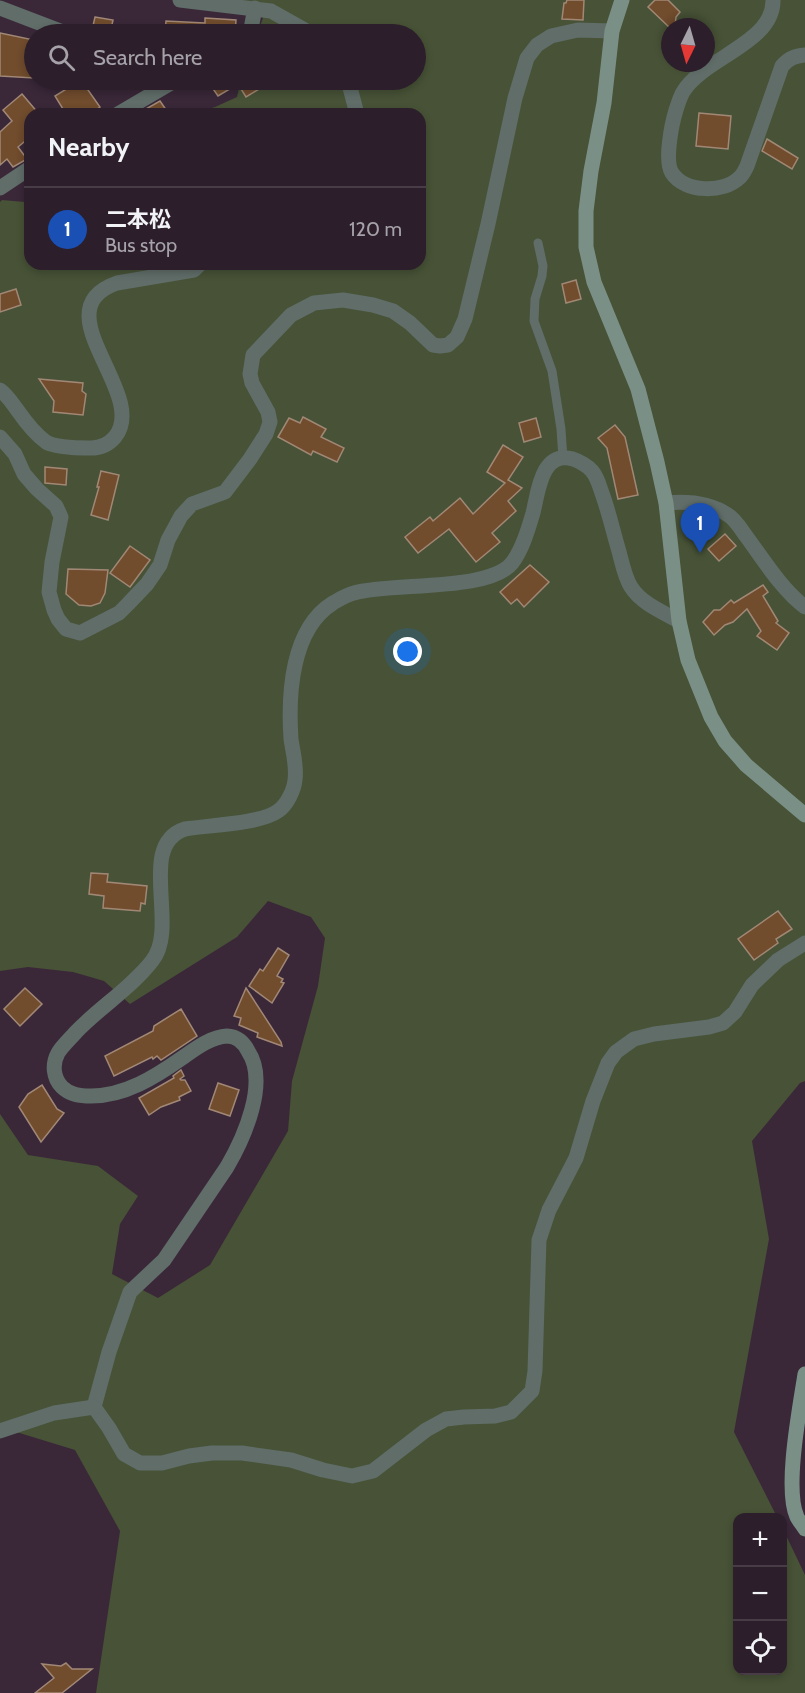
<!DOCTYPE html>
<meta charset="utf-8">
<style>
body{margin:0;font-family:Cabin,"Noto Sans JP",sans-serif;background:#382b37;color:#f1f3f6}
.controls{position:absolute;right:18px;bottom:18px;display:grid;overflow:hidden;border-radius:12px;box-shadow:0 3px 9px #0003}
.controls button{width:54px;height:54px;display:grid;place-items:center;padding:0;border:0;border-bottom:2px solid #483c47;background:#2c1e2b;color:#f1f3f6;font:30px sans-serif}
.compass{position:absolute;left:661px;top:18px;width:54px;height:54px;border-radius:50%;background:#2c1e2b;box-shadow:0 3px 9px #0003;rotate:185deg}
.you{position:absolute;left:408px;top:652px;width:21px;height:21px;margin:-15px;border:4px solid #fff;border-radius:50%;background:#1a73e8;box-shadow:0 0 0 9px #1a73e833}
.badge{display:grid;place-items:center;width:39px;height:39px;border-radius:50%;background:#b45309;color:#fff;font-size:20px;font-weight:700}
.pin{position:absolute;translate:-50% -50px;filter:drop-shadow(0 2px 3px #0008)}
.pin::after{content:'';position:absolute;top:32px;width:21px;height:18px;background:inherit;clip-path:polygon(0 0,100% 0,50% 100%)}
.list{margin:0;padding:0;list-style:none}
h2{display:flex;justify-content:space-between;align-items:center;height:78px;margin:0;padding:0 24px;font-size:26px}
h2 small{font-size:20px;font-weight:400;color:#a6a2a9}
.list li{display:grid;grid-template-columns:39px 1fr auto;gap:18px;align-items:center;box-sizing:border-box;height:84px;padding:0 24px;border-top:2px solid #483c47}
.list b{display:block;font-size:22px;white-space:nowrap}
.list p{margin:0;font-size:20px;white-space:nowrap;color:#a6a2a9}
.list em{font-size:20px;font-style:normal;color:#a6a2a9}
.icon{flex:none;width:33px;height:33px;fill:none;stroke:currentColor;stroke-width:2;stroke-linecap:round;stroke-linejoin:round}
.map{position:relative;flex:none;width:805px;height:1693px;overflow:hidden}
.search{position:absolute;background:#2c1e2b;box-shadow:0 3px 9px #0003;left:24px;top:24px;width:402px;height:66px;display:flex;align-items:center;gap:15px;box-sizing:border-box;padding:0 21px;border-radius:33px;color:#a6a2a9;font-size:22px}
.panel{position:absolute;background:#2c1e2b;box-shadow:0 3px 9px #0003;left:24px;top:108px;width:402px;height:162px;border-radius:18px}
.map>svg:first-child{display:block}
.green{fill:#475236;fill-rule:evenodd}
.building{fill:#714c2d;stroke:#a18876;stroke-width:1.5}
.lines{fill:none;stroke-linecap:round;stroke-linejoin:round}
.lane{stroke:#606d68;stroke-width:9}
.street{stroke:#606d68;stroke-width:15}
.secondary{stroke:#7a9087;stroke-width:15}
</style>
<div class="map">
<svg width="805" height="1693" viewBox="0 0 805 1693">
<rect width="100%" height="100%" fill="#3a2839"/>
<path class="green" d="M238 0H805V1081L800 1083 752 1141 769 1239 734 1432 777 1517 738 1518V1670H782L783 1529 805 1575V1693H96L120 1531 75 1450 0 1427V1114L28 1155 98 1166 138 1196 120 1224 112 1274 158 1298 210 1265 288 1131 292 1081 318 986 325 938 311 917 268 901 237 937 130 1004 104 981 73 972 28 967 0 971V202L2 200 25 202 30 215V264H420V114H192L215 107 237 97 241 80H416V34H257L263 18ZM670 27H706V63H670Z"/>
<g class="building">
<polygon points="567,0 584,0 583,20 562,19 564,3 566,3"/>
<polygon points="655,0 668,0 680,12 676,17 675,27 670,28 648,7"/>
<polygon points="95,17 113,20 110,34 96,34 97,31 92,30"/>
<polygon points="205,18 236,20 235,34 165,34 166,21 205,23"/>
<polygon points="0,33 34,40 34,78 0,76"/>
<polygon points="81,80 100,107 90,114 66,114 55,96"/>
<polygon points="207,80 274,80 246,97 238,84 218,96"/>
<polygon points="22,94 39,114 30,114 30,137 18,147 27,159 13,167 7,159 0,165 0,132 12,121 3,110"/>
<polygon points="160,101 169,114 137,114"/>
<polygon points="699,113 731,116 728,149 696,146"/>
<polygon points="767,139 798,158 792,169 762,151"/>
<polygon points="576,280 581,299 566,303 562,284"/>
<polygon points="16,289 21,305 0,312 0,294"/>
<polygon points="39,379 83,383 82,391 86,394 83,415 53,412 54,401"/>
<polygon points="303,417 326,429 321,437 344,448 337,462 313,451 311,455 278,437 289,418 300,423"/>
<polygon points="536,418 541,437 524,442 519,423"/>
<polygon points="615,425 625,437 638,495 618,499 607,448 598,438"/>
<polygon points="503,445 523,457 508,480 522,488 508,501 516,511 492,533 500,542 476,562 449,529 418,553 405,537 430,517 433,521 460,498 473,514 505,483 487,472"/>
<polygon points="45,467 67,469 66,485 45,483"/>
<polygon points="101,471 119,475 108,520 91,515 99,487 97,487"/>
<polygon points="725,534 736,546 719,561 708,549"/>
<polygon points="130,546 150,560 130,587 110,573"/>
<polygon points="530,565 549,582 524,607 517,599 511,604 500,592"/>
<polygon points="68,569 108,570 105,593 100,603 91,606 79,605 66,594"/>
<polygon points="763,585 768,592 763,596 778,621 776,623 789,633 777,650 757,636 761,631 747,609 733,622 725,625 714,635 703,622 714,610 720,610 731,600 734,603"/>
<polygon points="91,873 108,874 107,882 147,886 145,904 141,903 140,911 103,908 104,896 89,894"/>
<polygon points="778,911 792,929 776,939 778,943 754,960 738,939"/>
<polygon points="278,948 289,955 277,976 283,979 281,982 284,983 272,1003 249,986 260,969 263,971"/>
<polygon points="25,988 42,1004 20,1026 4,1009"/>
<polygon points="246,988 281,1042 282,1046 257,1037 258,1033 239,1025 241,1018 234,1016"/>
<polygon points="181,1009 197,1036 161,1060 157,1056 153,1059 152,1057 114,1076 105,1056 153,1031 154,1026"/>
<polygon points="181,1070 184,1076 180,1079 181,1080 185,1080 191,1091 179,1097 180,1100 161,1107 149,1115 139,1098 174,1078 173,1076"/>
<polygon points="218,1083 239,1090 230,1116 209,1109"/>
<polygon points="42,1085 57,1109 64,1113 41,1142 19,1107 28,1094"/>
<polygon points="66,1663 72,1669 92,1669 62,1693 35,1693 54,1678 42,1664 61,1666"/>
</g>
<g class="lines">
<polyline class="lane" points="538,243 543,266 542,276 535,299 534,321 552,371 561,429 563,459"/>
<g class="street">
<polyline points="180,0 271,11 312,34"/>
<path d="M773 0C774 43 703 58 683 92 680 97 678 104 676 110 672 123 664 161 672 173 685 193 724 193 739 178 743 175 745 170 747 166L782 66C789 58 795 56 805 55"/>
<polyline points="0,8 68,34"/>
<polyline points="250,34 255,8"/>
<polyline points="348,80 357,114"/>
<polyline points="118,114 176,80"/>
<polyline points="0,188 30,168"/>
<path d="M0 390C8 396 12 403 18 411 25 421 35 434 46 442 56 448 79 448 91 448 101 448 109 444 115 437 150 394 40 310 117 283L194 270 200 264"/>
<polyline points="0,437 15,454 24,474 37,489 56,506 61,517 52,562 49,592 54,610 58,619 66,629 80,633 119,613 128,604 147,584 160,565 168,540 181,516 192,504 225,492 250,459 266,434 270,422 268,412 252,383 250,374 253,355 291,315 314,303 343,300 373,305 393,311 410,323 433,345 440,346 448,345 457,337 465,319 488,224 515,98 527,58 537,45 551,36 578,30 612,31"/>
<path d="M666 503C687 501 710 503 728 515 735 519 741 529 746 536 763 559 782 590 805 607"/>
<path d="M94 1407 109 1352 130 1292 164 1260 227 1167C244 1138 269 1082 248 1051 244 1043 237 1036 227 1036 210 1037 195 1049 182 1058 155 1077 125 1096 91 1096 80 1096 70 1095 62 1087 53 1078 52 1064 58 1053 62 1046 70 1039 76 1032 100 1007 131 988 152 961 180 927 136 845 185 829 209 825 260 824 278 811 287 805 294 790 295 780 297 766 293 753 291 739 288 695 291 629 333 603 340 599 346 595 354 593 390 582 489 592 512 563 522 550 528 530 533 513 538 493 541 450 573 459 579 461 588 466 592 471 598 478 600 488 603 496 609 513 613 531 618 548 622 561 624 576 631 587 641 603 662 612 679 621"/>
<polyline points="94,1407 109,1428 124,1454 140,1463 162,1463 189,1456 212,1453 242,1453 291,1460 323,1470 352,1476 373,1471 426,1430 446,1419 464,1417 495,1416 511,1412 532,1391 535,1371 539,1240 549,1210 576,1158 593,1101 608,1063 616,1052 634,1039 654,1034 709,1027 723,1023 735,1012 752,985 778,960 805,943"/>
<polyline points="0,1431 54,1413 94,1407"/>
</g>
<g class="secondary">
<polyline points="622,0 612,31 604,103 591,171 586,211 586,247 594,282 638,389 657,462 666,503 679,621 688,660 711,717 725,741 746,765 805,815"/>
<path d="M805 1374C800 1407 784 1489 797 1517 799 1521 803 1525 805 1529"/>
</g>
</g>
</svg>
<div class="controls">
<button>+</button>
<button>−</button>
<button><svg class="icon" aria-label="locate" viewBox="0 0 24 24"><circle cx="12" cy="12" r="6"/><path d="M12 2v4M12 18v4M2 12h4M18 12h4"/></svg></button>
</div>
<svg class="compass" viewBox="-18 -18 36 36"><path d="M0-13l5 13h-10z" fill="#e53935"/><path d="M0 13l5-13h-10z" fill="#a6a2a9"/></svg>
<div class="you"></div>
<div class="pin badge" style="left:700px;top:553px;background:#1a4fb4">1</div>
<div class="search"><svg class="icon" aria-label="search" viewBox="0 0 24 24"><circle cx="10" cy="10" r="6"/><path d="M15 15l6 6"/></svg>Search here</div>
<section class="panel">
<h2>Nearby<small></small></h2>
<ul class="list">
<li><span class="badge" style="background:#1a4fb4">1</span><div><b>二本松</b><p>Bus stop</p></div><em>120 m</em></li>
</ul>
</section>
</div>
